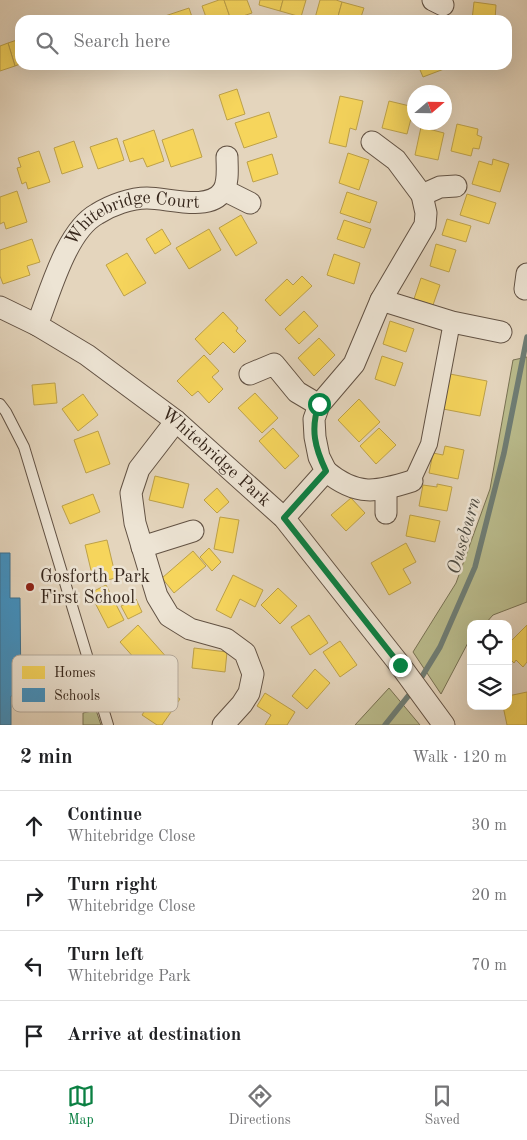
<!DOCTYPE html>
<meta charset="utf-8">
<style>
body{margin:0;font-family:"Old Standard TT",serif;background:#f6f6f6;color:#202124}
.controls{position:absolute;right:15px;bottom:15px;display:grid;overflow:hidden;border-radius:10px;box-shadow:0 5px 20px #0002}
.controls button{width:45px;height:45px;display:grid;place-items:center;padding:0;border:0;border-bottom:1px solid #e0e0e0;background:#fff;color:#202124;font:25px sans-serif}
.compass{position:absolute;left:407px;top:85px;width:45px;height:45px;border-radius:50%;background:#fff;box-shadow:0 5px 20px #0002;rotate:70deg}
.stop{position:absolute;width:15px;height:15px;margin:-11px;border:4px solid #0b8043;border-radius:50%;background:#fff}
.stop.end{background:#0b8043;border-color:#fff;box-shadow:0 1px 5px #0008}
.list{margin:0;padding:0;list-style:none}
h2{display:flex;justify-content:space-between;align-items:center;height:65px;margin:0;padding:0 20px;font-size:21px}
h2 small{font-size:16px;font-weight:400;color:#757577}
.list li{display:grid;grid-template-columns:32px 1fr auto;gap:15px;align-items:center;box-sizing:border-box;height:70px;padding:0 20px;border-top:1px solid #e0e0e0}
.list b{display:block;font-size:19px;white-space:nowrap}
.list p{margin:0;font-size:16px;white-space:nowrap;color:#757577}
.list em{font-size:16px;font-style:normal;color:#757577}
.icon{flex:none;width:28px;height:28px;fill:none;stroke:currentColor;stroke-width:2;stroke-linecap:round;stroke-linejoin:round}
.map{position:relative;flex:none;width:527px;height:725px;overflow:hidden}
.search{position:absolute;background:#fff;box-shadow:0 5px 20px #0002;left:15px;right:15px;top:15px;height:55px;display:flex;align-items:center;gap:12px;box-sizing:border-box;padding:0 18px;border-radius:15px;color:#757577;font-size:19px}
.sheet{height:345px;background:#fff}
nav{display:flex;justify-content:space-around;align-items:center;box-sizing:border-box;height:70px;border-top:1px solid #e0e0e0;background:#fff;font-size:14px;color:#757577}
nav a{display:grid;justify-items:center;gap:2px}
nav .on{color:#0b8043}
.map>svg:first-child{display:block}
.green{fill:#babc8d;stroke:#787254}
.homes{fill:#f6d55c;stroke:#bda149}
.schools{fill:#4393c3;stroke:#3f7391}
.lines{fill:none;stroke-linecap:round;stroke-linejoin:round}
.stream{stroke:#6f7e76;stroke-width:5.5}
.service-casing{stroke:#625244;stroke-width:12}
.pedestrian-casing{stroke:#625244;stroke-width:18}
.minor-casing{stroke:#625244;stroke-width:23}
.service{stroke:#ede4d4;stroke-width:10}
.pedestrian{stroke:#ede4d4;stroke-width:16}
.minor{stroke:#ede4d4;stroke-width:21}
.route{stroke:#0b8043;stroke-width:6}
.poi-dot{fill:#8f2418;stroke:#ede4d4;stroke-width:2}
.labels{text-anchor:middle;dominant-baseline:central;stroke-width:5;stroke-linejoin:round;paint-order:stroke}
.street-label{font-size:18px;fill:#37271c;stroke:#ede4d4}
.poi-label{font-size:18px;fill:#37271c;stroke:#ede4d4;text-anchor:start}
.water-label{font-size:19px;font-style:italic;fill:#4e4b42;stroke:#ede4d4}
.key{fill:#ede4d4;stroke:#b6ab9d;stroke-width:1}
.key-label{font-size:14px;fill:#37271c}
</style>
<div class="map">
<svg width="527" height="725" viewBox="0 0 527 725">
<rect width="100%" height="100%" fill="#e4d5bd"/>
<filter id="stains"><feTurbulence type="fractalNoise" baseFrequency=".004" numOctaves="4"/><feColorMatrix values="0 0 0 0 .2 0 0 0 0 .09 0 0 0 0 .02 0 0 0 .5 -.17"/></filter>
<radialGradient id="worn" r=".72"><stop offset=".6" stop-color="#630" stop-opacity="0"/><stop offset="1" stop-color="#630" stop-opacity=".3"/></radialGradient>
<g class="green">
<polygon points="527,357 527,602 493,615 485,624 471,624 471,637 441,694 413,652 456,583 490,489 513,360"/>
<polygon points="389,688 420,725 355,725"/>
<polygon points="96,710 101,725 83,725 83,713"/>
</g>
<g class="homes">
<polygon points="219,0 224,0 231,20 207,20 202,6"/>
<polygon points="224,0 247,0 252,13 231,20"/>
<polygon points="260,0 283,0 280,11 259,5"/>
<polygon points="283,0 306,0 301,17 280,11"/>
<polygon points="320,0 336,0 342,2 337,20 322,20 315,18"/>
<polygon points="342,2 364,8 360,20 337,20"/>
<polygon points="474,2 496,5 495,20 472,20"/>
<polygon points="189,8 193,20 170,20 168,15"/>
<polygon points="168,15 170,20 152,20"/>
<polygon points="20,39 20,64 15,66 8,43"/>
<polygon points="8,43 15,66 0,71 0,46"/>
<polygon points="386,65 399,65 387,69"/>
<polygon points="418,65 442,65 444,69 423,77"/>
<polygon points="237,89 245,114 227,120 219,95"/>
<polygon points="340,96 363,101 356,130 350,128 346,147 329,143"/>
<polygon points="389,101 414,107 407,134 382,128"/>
<polygon points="269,112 277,137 244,148 235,123"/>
<polygon points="457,124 478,129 477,135 482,137 479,149 473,148 471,156 451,151"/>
<polygon points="421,127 444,133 438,160 415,155"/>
<polygon points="193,129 202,157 171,167 162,140"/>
<polygon points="154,130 164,161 147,167 143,158 130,162 123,141"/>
<polygon points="117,138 124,160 98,169 90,147"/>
<polygon points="74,141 83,167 62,174 54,148"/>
<polygon points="39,151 50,182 28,189 26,182 22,184 17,168 21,167 18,158"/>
<polygon points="348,153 369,160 359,190 339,183"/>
<polygon points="272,154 278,174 253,182 247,162"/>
<polygon points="493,159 509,164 500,192 472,184 479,161 492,165"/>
<polygon points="17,191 27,222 6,229 4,222 0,224 0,197"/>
<polygon points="347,192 377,202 370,223 340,213"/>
<polygon points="467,194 496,203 489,224 460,215"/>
<polygon points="241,215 257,243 236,256 219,228"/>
<polygon points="447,219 471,226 466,242 442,235"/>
<polygon points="344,220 371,229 364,248 337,239"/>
<polygon points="162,229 171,244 155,254 146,239"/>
<polygon points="209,229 221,250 189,269 176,248"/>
<polygon points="32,239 40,262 27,266 30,275 3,284 0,276 0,250"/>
<polygon points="436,244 456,250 449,272 430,266"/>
<polygon points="127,253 146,283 124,296 106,265"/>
<polygon points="334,254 360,263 354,284 327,275"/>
<polygon points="302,276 312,286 280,316 265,300 287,279 293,285"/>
<polygon points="421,278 440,285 433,305 414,299"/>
<polygon points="304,311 318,326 299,344 285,329"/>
<polygon points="223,312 238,328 236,331 246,341 234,353 223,342 210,355 195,339"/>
<polygon points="390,321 414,329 406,352 383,344"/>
<polygon points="319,338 335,355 314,376 298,358"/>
<polygon points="204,355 219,371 212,377 223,389 209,403 198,391 192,396 177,381"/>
<polygon points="382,356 403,363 395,386 375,379"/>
<polygon points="450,374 487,381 480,416 443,409"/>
<polygon points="55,383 57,403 34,405 32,385"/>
<polygon points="255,393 278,418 262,433 238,408"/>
<polygon points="83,394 98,415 78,431 62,409"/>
<polygon points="359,399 380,422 359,442 338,420"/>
<polygon points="273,428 299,456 285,469 259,441"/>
<polygon points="379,428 396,445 376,464 360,446"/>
<polygon points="98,431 110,464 86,473 74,440"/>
<polygon points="445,446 464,450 458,479 429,473 433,453 443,455"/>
<polygon points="155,476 189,484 183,508 149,500"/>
<polygon points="437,484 452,487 447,511 419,506 423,485 437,487"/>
<polygon points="217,488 229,502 217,513 204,500"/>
<polygon points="93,494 100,512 70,524 62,506"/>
<polygon points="351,498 365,513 346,531 331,515"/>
<polygon points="410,515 440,521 435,542 406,536"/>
<polygon points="220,517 239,520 233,553 214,549"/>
<polygon points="107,540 116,578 94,583 85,545"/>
<polygon points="406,543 416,562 403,569 411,583 389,595 371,563"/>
<polygon points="209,548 221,562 212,571 200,557"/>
<polygon points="193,551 206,566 174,593 162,578"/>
<polygon points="233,575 263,590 255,607 240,599 231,618 216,610"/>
<polygon points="106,585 124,620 108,628 90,593"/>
<polygon points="278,588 297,606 280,624 261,605"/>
<polygon points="136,599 142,612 128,619 121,606"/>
<polygon points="309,615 328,643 310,655 291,627"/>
<polygon points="138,625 169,660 151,677 120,642"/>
<polygon points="527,625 527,662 523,667 516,660 514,663 508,657 508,644"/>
<polygon points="340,641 357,665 340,677 323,652"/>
<polygon points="194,648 227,652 225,672 192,668"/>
<polygon points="315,669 330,683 307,709 292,696"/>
<polygon points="161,686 180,699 162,725 157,725 142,715"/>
<polygon points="527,692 527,725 507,725 503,706 508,706 508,696"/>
<polygon points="265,693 295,712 287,725 265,725 271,715 257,706"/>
</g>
<polygon class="schools" points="0,553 10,553 10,598 20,598 21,696 11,696 11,725 0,725"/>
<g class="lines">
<g class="stream">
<polyline points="418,683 440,647 475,567 504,453 527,337"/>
<polyline points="385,725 413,690"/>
</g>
<defs>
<polyline id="service" points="0,404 6,412 24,447 108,725"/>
<polyline id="pedestrian" points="412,481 429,444 452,322"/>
<g id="minor">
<polyline points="433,0 443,5"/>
<polyline points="224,190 250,203"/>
<polyline points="422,195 440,187 456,186"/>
<polyline points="525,289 527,274"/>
<polyline points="381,300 452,322 501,332"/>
<path id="s1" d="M0 307 37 325 87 355 176 421 284 518 400 665 444 725"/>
<path id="s2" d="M37 325C50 293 66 231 97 214 111 205 131 198 147 198 169 198 209 212 223 191 229 182 227 167 227 157"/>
<polyline points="250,374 274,364 297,392 319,405"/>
<polyline points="176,421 139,469 131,493 135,523 157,596 169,616 190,629 226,639 245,653 253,674 249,693 242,704 223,725"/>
<path d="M326 471C357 497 377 492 412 481"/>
<polyline points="386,490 386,513"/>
<polyline points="284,518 326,471 319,457 315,437 314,419 319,405 354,364 381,300 425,225 426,213 422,195 396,160 372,142"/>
<polyline points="142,547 193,531"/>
</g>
</defs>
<use href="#service" class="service-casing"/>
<use href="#pedestrian" class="pedestrian-casing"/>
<use href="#minor" class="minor-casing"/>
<use href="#service" class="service"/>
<use href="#pedestrian" class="pedestrian"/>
<use href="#minor" class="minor"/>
</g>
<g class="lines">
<path class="route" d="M319 404C310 429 315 448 326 471L284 518 400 665"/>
</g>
<circle class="poi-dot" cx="30" cy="587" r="5"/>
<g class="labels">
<g class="street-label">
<text stroke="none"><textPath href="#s2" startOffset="161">Whitebridge Court</textPath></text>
<text stroke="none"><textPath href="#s1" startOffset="264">Whitebridge Park</textPath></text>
</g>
<g class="poi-label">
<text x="40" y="577">Gosforth Park<tspan x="40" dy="21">First School</tspan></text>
</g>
<g class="water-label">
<text transform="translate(465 536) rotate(-74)">Ouseburn</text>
</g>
</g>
<rect x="12" y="655" width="166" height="57" rx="8" class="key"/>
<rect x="22" y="666" width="23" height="13" fill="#f6d55c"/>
<rect x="22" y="688" width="23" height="14" fill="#4393c3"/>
<g class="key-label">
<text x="54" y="677">Homes</text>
<text x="54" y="700">Schools</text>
</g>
<rect width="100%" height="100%" filter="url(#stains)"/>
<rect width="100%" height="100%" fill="url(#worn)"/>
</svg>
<div class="controls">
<button><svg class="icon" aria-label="locate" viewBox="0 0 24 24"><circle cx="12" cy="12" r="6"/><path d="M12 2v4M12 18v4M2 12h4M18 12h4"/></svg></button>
<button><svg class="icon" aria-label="layers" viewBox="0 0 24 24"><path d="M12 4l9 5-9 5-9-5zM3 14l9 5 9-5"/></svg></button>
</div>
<svg class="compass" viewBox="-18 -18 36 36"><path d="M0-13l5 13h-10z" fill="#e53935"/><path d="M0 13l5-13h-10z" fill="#757577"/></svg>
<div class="stop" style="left:319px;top:404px"></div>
<div class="stop end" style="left:400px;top:665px"></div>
<div class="search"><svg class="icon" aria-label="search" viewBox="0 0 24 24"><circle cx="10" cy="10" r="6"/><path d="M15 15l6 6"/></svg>Search here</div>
</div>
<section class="sheet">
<h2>2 min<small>Walk · 120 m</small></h2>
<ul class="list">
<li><svg class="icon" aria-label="ahead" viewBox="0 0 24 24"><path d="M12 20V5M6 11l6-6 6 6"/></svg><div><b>Continue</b><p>Whitebridge Close</p></div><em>30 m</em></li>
<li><svg class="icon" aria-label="right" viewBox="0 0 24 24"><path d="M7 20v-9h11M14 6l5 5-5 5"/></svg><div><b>Turn right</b><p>Whitebridge Close</p></div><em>20 m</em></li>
<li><svg class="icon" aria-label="left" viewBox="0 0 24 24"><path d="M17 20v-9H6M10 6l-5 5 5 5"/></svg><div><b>Turn left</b><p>Whitebridge Park</p></div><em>70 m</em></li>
<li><svg class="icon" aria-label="arrive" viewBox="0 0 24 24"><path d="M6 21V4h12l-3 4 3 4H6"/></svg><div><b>Arrive at destination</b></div></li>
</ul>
</section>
<nav>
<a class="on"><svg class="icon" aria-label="map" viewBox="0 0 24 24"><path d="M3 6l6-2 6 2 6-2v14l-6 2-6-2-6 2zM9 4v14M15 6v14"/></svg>Map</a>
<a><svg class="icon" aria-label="directions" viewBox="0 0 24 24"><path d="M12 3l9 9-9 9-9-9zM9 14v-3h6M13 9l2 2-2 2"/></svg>Directions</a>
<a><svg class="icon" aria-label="saved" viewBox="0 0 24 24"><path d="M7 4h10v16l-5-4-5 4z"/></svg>Saved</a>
</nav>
